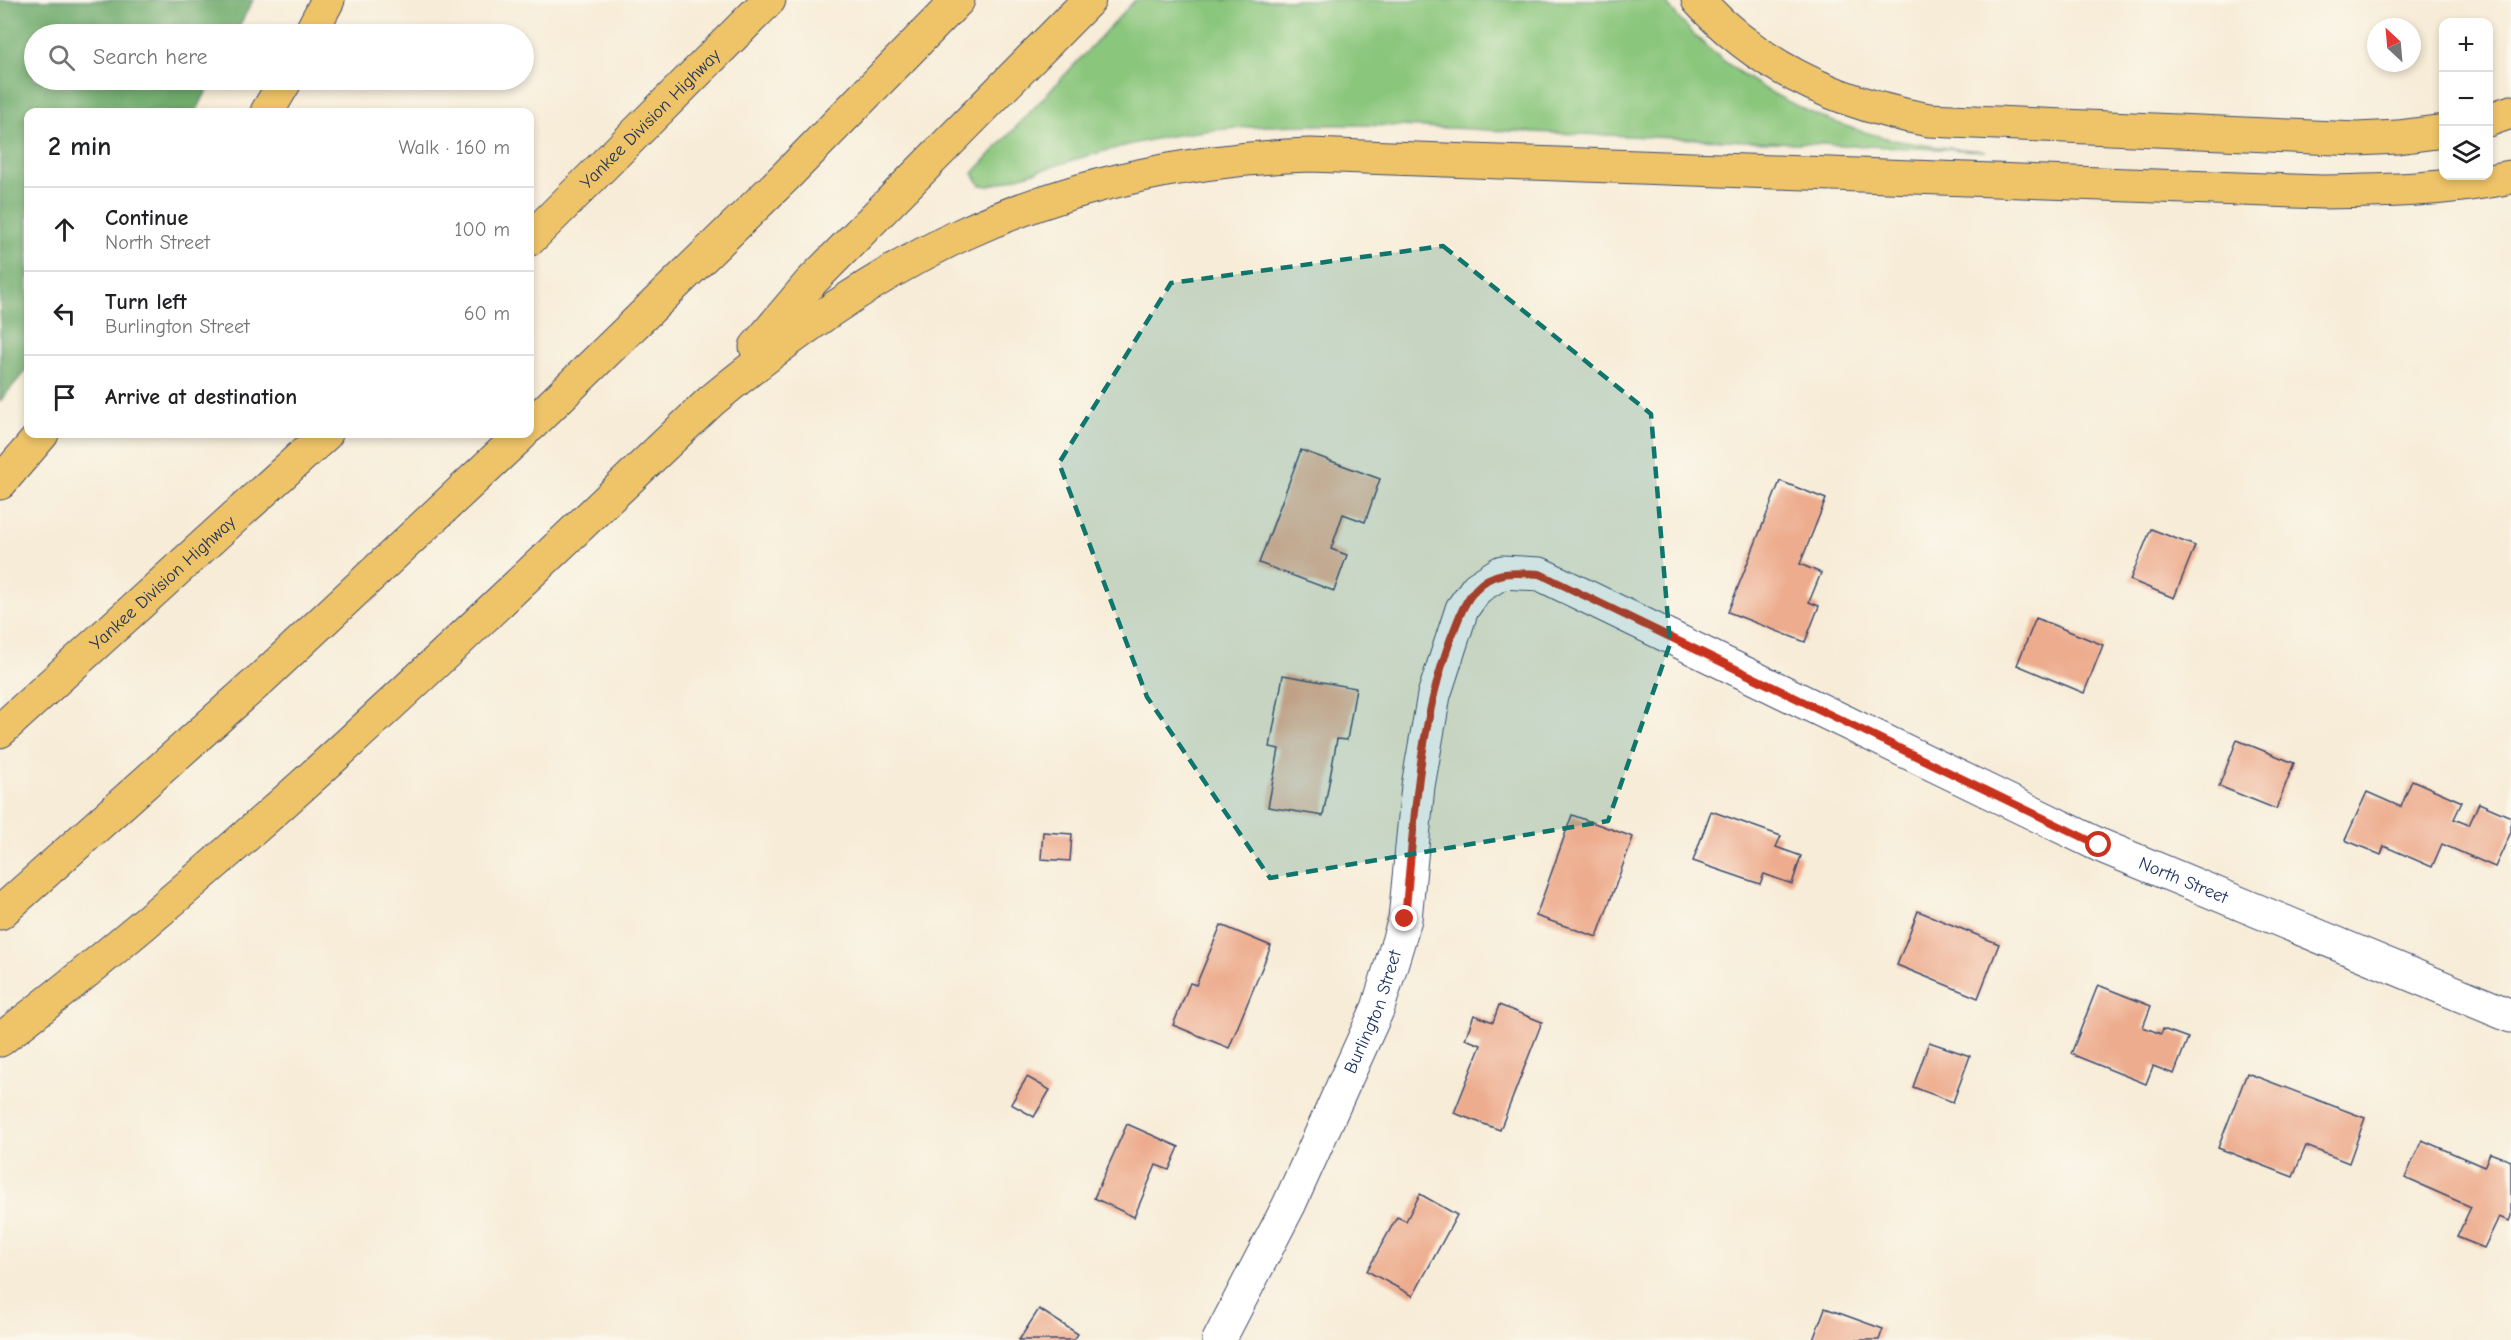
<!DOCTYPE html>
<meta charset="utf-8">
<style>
body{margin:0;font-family:"Comic Neue",sans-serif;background:#f6f6f6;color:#202124}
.controls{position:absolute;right:18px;top:18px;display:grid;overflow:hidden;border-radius:12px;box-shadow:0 3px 9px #0003}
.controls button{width:54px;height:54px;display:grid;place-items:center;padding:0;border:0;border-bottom:2px solid #e0e0e0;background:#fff;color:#202124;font:30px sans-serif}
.compass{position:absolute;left:2367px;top:18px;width:54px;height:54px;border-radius:50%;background:#fff;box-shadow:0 3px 9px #0003;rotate:334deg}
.stop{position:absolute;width:18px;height:18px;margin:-14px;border:4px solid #c8321e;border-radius:50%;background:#fff}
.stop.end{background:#c8321e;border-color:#fff;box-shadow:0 2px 6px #0008}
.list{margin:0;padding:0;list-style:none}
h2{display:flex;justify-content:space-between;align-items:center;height:78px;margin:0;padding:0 24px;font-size:26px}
h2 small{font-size:20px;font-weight:400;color:#757577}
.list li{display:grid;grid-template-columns:39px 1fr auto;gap:18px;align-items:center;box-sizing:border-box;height:84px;padding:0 24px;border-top:2px solid #e0e0e0}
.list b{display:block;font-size:22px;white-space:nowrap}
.list p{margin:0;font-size:20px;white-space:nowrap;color:#757577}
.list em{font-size:20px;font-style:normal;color:#757577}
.icon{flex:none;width:33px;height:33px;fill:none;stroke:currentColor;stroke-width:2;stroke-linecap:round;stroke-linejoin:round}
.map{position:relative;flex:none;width:2511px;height:1340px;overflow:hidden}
.search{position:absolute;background:#fff;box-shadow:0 3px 9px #0003;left:24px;top:24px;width:510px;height:66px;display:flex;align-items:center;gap:15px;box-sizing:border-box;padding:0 21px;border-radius:33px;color:#757577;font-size:22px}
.panel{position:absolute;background:#fff;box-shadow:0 3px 9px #0003;left:24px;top:108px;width:510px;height:330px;border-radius:12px}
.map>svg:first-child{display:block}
.green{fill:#8ac67c;stroke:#527a6d;stroke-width:1.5}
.forest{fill:#6fab6c;stroke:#456d65;stroke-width:1.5}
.building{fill:#edac8d}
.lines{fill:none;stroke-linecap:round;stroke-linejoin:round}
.tertiary-casing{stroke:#3c4b70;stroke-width:35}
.motorway-casing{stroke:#3c4b70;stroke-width:35}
.tertiary{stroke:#fff;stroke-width:33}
.motorway{stroke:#efc469;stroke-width:33}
.route{stroke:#c8321e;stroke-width:8}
.marked{fill:#0f766e;fill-opacity:0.2;stroke:#0f766e;stroke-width:4.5;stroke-dasharray:12 8;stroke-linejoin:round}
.labels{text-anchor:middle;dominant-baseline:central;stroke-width:5;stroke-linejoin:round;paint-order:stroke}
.street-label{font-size:18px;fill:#1b2f5e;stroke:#fbf7ec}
</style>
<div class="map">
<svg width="2511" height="1340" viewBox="0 0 2511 1340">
<rect width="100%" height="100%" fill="#fbf7ec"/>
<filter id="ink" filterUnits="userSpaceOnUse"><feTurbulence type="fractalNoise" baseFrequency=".0167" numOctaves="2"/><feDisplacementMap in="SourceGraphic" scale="12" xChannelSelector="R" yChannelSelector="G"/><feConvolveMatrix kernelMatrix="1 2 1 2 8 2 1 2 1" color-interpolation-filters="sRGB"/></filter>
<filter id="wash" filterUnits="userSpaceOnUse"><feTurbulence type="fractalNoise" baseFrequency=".008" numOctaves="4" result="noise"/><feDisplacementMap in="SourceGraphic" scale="24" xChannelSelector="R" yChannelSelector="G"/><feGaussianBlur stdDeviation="1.35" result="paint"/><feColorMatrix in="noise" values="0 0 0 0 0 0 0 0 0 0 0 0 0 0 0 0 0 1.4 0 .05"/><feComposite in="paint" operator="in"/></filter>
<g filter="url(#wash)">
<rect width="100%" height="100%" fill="#f7ecd7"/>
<path class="green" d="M1135 0H1664C1718 73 1807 120 1895 140 1924 146 1955 149 1985 151 1834 145 1683 138 1532 132 1418 127 1302 118 1189 133 1120 143 1055 166 989 186L980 185 973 173Z"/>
<polygon class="forest" points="0,0 253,0 235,34 34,34 34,80 212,80 196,112 28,112 28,368 0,401"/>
<g id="blocks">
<g class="building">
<polygon points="1301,450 1380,479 1365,522 1343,514 1331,549 1347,555 1334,591 1259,563"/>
<polygon points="1780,481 1826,499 1800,564 1821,573 1809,602 1819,606 1805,642 1728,612"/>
<polygon points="2151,529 2195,546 2174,598 2130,580"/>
<polygon points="2036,618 2103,645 2084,693 2017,665"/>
<polygon points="1283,675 1356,688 1347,740 1337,739 1323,816 1268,807 1279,749 1270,747"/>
<polygon points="2237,740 2294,763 2276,809 2219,786"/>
<polygon points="2412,780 2462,802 2454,819 2469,825 2479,803 2511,817 2511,832 2495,867 2442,844 2432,867 2384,846 2381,855 2345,840 2367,792 2401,807"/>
<polygon points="1711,811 1781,836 1776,847 1801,856 1792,884 1764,874 1760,884 1693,861"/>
<polygon points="1572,815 1633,837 1597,937 1536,916"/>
<polygon points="1043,832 1072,834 1070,861 1041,859"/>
<polygon points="1918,911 1999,944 1978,998 1897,965"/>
<polygon points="1221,925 1271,946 1229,1048 1173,1025 1190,983 1196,985"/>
<polygon points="2098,985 2151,1006 2143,1027 2161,1034 2163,1029 2188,1038 2174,1074 2153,1066 2146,1084 2071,1054"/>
<polygon points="1499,1005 1542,1022 1500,1130 1454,1113 1481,1045 1465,1039 1474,1015 1493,1022"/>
<polygon points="1929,1042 1970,1056 1953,1102 1913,1087"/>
<polygon points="2247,1073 2365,1118 2349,1163 2306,1146 2293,1177 2218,1148"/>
<polygon points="1027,1077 1050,1090 1034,1117 1011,1104"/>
<polygon points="1127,1124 1179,1147 1169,1170 1156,1165 1134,1217 1094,1198"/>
<polygon points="2422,1140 2484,1167 2490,1153 2511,1161 2511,1216 2509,1221 2499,1217 2484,1248 2457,1237 2471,1207 2405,1178"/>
<polygon points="1420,1194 1457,1215 1413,1296 1367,1271 1397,1217 1406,1221"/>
<polygon points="1825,1308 1883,1329 1879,1340 1813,1340"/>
<polygon points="1039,1309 1078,1334 1074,1340 1019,1340"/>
</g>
</g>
</g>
<g filter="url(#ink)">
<use href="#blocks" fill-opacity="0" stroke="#3c4b70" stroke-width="1.5"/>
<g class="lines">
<defs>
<g id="tertiary">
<path id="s1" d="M1219 1340 1289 1205 1378 1008 1405 919 1418 786 1434 695 1462 609 1477 588 1502 572 1540 574 2099 845 2511 1016"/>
</g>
<g id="motorway">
<path d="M1698 0C1759 68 1841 104 1929 120L2357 139 2398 137 2444 131"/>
<polyline points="310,34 328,0"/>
<polyline points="267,112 286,80"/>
<polyline points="2488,120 2511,112"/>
<path id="s2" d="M530 239 769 0"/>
<polyline points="756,347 810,283 1089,0"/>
<polyline points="530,426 785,177 958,0"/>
<polyline points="0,483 42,434"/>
<path id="s3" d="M0 731 326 434"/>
<polyline points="0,913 261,679 522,434"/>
<path d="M0 1040C251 847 481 619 711 401 789 337 871 277 963 234 1071 184 1191 159 1310 155L2322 192C2386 191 2448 190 2511 177"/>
</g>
</defs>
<use href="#tertiary" class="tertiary-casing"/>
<use href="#motorway" class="motorway-casing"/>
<use href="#tertiary" class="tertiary"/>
<use href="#motorway" class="motorway"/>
</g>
</g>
<g class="lines" filter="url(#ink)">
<path class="route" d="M1405 919C1414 825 1418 727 1451 638 1458 621 1463 603 1476 589 1494 569 1516 573 1540 574L2099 845"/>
</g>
<path class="marked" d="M1443 246 1651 414 1670 644 1608 821 1270 878 1147 697 1059 463 1171 283Z"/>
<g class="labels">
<g class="street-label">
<text stroke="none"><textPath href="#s2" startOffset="170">Yankee Division Highway</textPath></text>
<text stroke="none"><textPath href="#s3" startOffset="220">Yankee Division Highway</textPath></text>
<text stroke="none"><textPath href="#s1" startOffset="1584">North Street</textPath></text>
<text stroke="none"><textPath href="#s1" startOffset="363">Burlington Street</textPath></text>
</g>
</g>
</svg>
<div class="controls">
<button>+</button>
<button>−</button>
<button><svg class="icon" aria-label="layers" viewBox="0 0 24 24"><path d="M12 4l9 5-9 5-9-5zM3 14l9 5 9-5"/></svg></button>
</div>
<svg class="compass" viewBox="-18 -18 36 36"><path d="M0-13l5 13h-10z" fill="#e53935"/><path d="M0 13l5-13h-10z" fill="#757577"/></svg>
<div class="stop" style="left:2099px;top:845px"></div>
<div class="stop end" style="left:1405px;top:919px"></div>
<div class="search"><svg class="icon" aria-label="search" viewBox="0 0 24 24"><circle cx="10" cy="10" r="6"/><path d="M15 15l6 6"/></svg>Search here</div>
<section class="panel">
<h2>2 min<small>Walk · 160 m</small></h2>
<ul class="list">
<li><svg class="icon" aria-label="ahead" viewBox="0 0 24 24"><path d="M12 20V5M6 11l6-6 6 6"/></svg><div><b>Continue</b><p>North Street</p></div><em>100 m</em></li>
<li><svg class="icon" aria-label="left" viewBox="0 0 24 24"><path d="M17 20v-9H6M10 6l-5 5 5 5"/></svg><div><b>Turn left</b><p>Burlington Street</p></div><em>60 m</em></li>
<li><svg class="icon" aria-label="arrive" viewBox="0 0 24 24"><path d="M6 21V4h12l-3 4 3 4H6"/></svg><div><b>Arrive at destination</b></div></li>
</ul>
</section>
</div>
